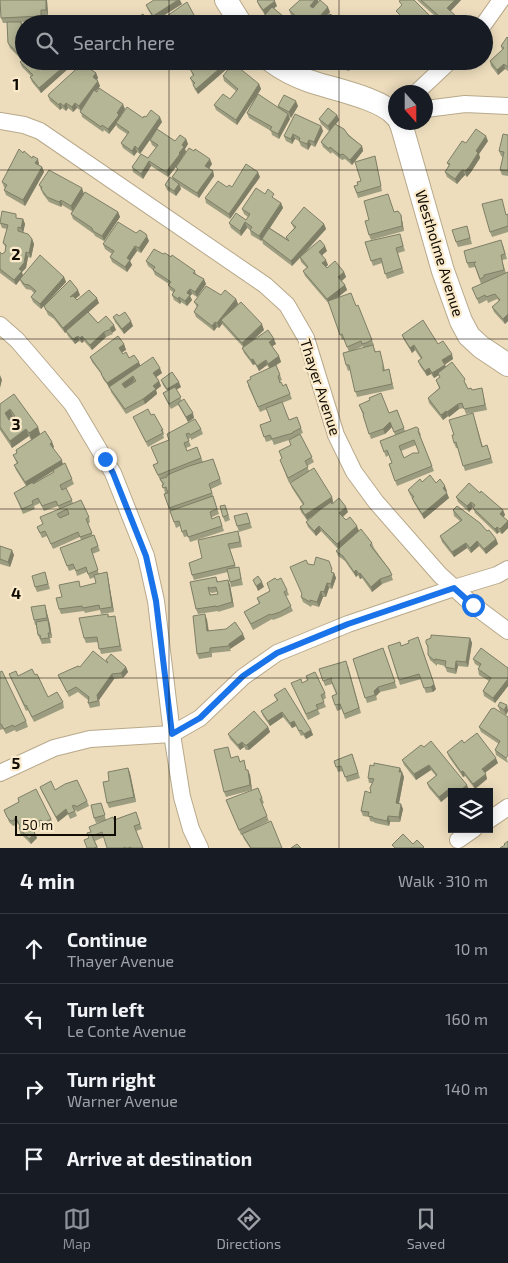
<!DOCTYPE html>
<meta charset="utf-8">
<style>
body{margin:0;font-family:"Exo 2",sans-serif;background:#242831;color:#f1f3f6}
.controls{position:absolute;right:15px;bottom:15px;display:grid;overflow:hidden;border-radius:0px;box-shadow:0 2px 12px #0003}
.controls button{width:45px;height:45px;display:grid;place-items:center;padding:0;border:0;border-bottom:1px solid #363941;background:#171b24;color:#f1f3f6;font:25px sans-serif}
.compass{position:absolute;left:388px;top:85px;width:45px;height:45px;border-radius:50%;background:#171b24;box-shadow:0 2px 12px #0003;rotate:159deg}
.scale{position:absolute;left:15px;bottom:12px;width:101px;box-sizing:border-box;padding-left:5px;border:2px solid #110c03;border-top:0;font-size:14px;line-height:18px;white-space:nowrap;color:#110c03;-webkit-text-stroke:4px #faeaca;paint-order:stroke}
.stop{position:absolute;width:15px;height:15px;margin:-11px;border:4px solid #1a73e8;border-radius:50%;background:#fff}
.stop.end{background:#1a73e8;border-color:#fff;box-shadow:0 1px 5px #0008}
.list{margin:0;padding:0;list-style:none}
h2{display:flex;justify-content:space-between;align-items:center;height:65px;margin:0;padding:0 20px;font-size:21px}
h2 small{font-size:16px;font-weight:400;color:#9ea1a6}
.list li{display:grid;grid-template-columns:32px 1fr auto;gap:15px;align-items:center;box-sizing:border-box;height:70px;padding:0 20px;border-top:1px solid #363941}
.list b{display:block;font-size:19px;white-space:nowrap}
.list p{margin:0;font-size:16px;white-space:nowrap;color:#9ea1a6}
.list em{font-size:16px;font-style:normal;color:#9ea1a6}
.icon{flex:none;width:28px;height:28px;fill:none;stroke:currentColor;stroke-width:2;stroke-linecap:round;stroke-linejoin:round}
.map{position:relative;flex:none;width:508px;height:848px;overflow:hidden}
.search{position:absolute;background:#171b24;box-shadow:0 2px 12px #0003;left:15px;right:15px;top:15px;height:55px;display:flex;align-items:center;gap:12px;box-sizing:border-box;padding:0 18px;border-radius:28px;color:#9ea1a6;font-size:19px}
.sheet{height:345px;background:#171b24}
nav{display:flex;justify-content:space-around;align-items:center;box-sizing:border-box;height:70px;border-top:1px solid #363941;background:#171b24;font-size:14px;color:#9ea1a6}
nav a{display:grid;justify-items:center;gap:2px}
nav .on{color:#8c9099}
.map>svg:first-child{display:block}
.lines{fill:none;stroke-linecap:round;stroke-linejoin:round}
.street-casing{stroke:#b8a98b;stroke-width:18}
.secondary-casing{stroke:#b8a98b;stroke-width:24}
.street{stroke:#fff;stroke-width:16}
.secondary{stroke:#fff;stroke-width:22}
.wall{fill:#9c9d80;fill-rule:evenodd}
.shaded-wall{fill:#7f7f68}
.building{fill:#b5b695;stroke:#7f7f68;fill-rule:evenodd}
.route{stroke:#1a73e8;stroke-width:6}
.grid{fill:none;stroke:#110c03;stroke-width:1;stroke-opacity:0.55}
.labels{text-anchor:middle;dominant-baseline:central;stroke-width:4.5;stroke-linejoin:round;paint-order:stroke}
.street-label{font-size:15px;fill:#110c03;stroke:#faeaca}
.grid-label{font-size:16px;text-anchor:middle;font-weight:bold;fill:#110c03;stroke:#faeaca;stroke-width:4.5;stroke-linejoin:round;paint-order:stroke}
</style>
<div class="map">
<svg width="508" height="848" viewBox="0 0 508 848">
<rect width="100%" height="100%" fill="#edddbd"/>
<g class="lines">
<defs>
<g id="street">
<polyline points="484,24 501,0"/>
<polyline points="417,92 450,61"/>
<polyline points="426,109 465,104 508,106"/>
<polyline points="0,121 24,125 40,131 265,285 287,305 306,338 336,435 354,472 376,502 440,575 473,605 508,631"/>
<polyline points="0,325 17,340 72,404 113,473 146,556 156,601 172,734 182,797 191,829 200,848"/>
<polyline points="0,773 54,748 90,739 172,734 200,718 243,677 277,653 348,624 454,588 497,575 508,569"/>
<polyline points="489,820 508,807"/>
<polyline points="458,840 474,829"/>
</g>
<g id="secondary">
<polyline points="226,0 241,24"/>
<path d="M271 61C283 70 295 76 309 81 332 89 381 98 396 116"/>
<polyline points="400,122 402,127 443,271 461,321 469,336 481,347 508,365"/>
</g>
</defs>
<use href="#street" class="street-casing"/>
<use href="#secondary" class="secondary-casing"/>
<use href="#street" class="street"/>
<use href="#secondary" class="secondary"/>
</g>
<g class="wall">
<polygon points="0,0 47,0 48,15 42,15 43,21 22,22 23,27 24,61 70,67 41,93 32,82 30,77 31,76 22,67 20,62 22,60 10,48 8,43 7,23 3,23 1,18"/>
<polygon points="300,0 318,0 318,2 330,12 319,24 299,24 299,22 291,15 289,10"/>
<polygon points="417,0 461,0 450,11 459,23 458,24 444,24"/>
<polygon points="257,1 277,6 274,8 285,21 283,24 266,24 264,22 263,17 265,15 259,6"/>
<polygon points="182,4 155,21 148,10 146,5"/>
<polygon points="135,19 147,20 148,24 137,24"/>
<polygon points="508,38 508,71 505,69 498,75 491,66 490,61 502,50 501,46"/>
<polygon points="191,61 226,61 229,67 198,94 195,90 193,85 190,78 193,76 190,69 194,64"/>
<polygon points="352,61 349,71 336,67 334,62"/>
<polygon points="368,61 415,61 408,70 399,63 400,66 381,68 379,70"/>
<polygon points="94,71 96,73 98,78 97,80 100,86 96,91 125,109 120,117 143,118 146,117 162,122 157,129 175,141 186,139 188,144 185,149 186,152 182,158 212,164 209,169 213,171 214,176 199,198 180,186 181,189 176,196 167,190 165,185 173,179 172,177 177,170 176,167 168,177 151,166 143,179 133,172 132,167 148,158 156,148 152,145 150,140 140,154 137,152 134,156 123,148 121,143 127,134 118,128 116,125 109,134 104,130 103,132 82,117 81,111 77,108 73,112 68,108 66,111 62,108 60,110 50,101 48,96"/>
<polygon points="223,76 259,84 261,89 258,94 278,108 278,106 298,106 291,118 289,116 290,119 279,139 272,135 271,131 249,118 247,113 256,96 237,125 216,110 214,105 230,99 236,91 224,81"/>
<polygon points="337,115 339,120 336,124 362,146 363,151 352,165 345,159 342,160 332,152 331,154 323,147 321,142 329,131 321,124 319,119"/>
<polygon points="321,126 323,131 315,147 311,145 308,150 301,146 299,141 295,139 292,144 286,141 284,136"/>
<polygon points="508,135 508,176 502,175 500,170 503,157 501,156 499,151"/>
<polygon points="488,141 479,154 480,158 471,172 467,177 465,175 462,178 457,184 447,177 445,172 449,166 447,163 466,143"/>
<polygon points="23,153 39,164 39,165 42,167 44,172 25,206 6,195 4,190 5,188 4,187 2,182"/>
<polygon points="375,156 382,191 358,198 354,186 358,185 361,181"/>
<polygon points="260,177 230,219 206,203 205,198 227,187 232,187"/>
<polygon points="39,185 84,193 118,212 120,217 104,241 95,236 94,234 73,219 71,214 72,211 62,205 61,207 49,202 43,194"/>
<path d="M265 194 275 199 281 203 283 208 270 228 287 239 286 237 294 228 291 223 324 224 326 229 305 253 327 251 322 255 328 265 326 267 327 268 344 272 346 277 342 281 345 285 347 290 337 298 356 306 372 340 374 345 373 346 376 352 381 356 385 370 389 369 394 389 357 397 350 370 348 371 346 365 349 352 344 339 342 340 329 304 305 276 303 271 307 268 301 262 300 258 292 266 263 244 262 240 261 241 251 235 250 230 247 228 241 236 231 228 229 223 246 220 248 217 244 214 242 209ZM363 346V348L352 351Z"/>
<polygon points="503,204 506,215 508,214 508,232 492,237 490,232"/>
<polygon points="401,215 402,220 404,231 371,240 369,235"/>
<polygon points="18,218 23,219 25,224 23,233 32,239 34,244 31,258 28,257 26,268 22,272 23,276 64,277 66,282 41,309 33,302 31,297 34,293 31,290 26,289 22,284 20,280 16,285 0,273 0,252 2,254 5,252 6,248 3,243 7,229 2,228 0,223"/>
<polygon points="467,226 472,244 458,247 456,242"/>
<polygon points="400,234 405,251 398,253 404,273 387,279 382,263 373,266 365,242"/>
<polygon points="149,241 141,253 137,251 130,261 132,265 127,272 112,262 110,257 112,254 105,249 103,244"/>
<polygon points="503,245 507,259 502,260 506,273 508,272 508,321 505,324 494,312 492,307 499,301 497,299 488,303 487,300 479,304 472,288 481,284 475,267 469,268 467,263"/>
<polygon points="163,254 195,271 196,274 206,284 197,297 192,294 190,296 192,300 187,306 181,302 180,304 174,300 172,295 173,292 170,290 169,284 155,275 153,270 148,266 146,261"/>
<polygon points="80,295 75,299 77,300 99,303 88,312 98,323 116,330 112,333 113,334 106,337 92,350 84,341 82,343 79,341 75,344 68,336 66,332 65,333 54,319 48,315 44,306"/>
<polygon points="221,295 236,299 238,304 234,309 264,330 250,343 276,344 272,346 279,356 281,362 276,365 282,380 280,381 281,382 283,386 286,384 292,399 282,403 289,420 297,417 303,433 300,434 314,462 307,466 309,471 332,497 333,502 348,512 343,517 372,543 374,548 389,569 393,580 382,584 372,592 362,578 360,579 358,575 356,577 345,561 338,556 336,551 338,549 321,531 316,536 308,527 306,522 314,515 307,520 301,512 300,507 303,505 292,488 290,483 296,479 289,483 280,460 282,459 279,451 291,445 289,440 274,445 272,440 266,442 260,425 271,421 267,409 260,412 248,386 251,379 269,368 267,365 259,371 255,364 253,365 244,353 242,348 243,347 223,325 222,324 219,328 217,327 214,331 196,317 194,312 197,307 194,302"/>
<polygon points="113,317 133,326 124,334 115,322"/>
<polygon points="402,335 438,344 453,359 445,365 446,367 467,385 466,385 468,389 472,390 482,388 487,410 466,414 464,408 459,409 449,417 448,416 443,420 429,403 428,398 439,388 436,380 440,377 439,375 434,378 431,374 427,376 420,366 418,361 421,359 415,350 412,353 404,340"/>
<polygon points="124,344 126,350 122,352 123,354 140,366 162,373 156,377 159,381 161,386 156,390 157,394 145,404 126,414 111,392 110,388 103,379 102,375 92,362 90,357"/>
<polygon points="161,380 181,387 176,390 182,401 194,418 188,422 180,408 178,405 171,409 165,398 163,393 167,391 163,385"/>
<path d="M0 404 38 427 40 434 52 442 54 447 53 448 63 464 65 463 74 484 65 489 66 488 73 503 89 517 90 522 88 524 93 536 94 535 100 551 92 554 99 574 107 572 108 577 114 612 101 614 100 610 85 613 84 611 61 614 59 609 62 597 81 587 96 583 95 577 90 579 87 572 77 576 75 569 69 571 60 548 81 540 80 537 53 549 47 536 42 538 37 527 43 524 59 509 58 506 44 511 40 503 34 506 35 509 23 514 14 493 26 486 16 470 14 465 17 464 13 455 17 453 16 450 31 440 29 436 12 448 0 430ZM53 471 54 472 33 484Z"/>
<path d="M359 405 389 413 397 410 405 431 418 428 421 435 420 436 434 471 397 486 389 464 392 463 389 455 386 457 380 441 395 435 392 427 385 434 371 439 363 415ZM416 445 419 453 404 458 401 451Z"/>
<polygon points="473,413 483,447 487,445 493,463 465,471 458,448 456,448 454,443 454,435"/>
<polygon points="151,415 163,430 164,435 163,435 164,438 148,447 133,417"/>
<polygon points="201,429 203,434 191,440 191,438 188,439 191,446 186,448 187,451 197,447 203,462 213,459 222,484 211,489 219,514 212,517 212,519 219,516 224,531 190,542 188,536 184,537 180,526 176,528 164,494 168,493 165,493 163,485 160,480 153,465 157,463 169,440"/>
<polygon points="422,482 447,491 446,492 449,498 424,519 414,503 412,498 410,495 408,490"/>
<polygon points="480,493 503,510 505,515 503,517 508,521 508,528 502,534 499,532 497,534 475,513 473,507 469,512 458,502 456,497"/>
<polygon points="227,510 230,520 225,522 223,517"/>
<polygon points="453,510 487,531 496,539 498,544 486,554 479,546 471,553 467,548 454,557 442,542 440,536 460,521 454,516"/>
<polygon points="247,513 252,528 239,532 237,526"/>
<polygon points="240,536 242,547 230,549 236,568 240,572 243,585 231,587 228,572 194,580 192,575 202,558"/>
<polygon points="0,546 14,555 10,567 0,564"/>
<polygon points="308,564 334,573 336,578 332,589 329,588 326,597 323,597 319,607 312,605 311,607 303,602 301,597"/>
<polygon points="45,572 50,589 37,592 35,587"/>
<path d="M216 577 218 582 228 580 230 585 234 607 218 612V611L198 614 196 609 190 582ZM210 592 212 593 217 592 218 594 211 595Z"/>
<polygon points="277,580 287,590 289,595 286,596 293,611 281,617 273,620 272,619 253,630 244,612 259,604 257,598 270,591"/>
<polygon points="45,605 50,625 52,638 50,638 51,643 42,644 38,635 36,625 35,625 34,620"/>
<polygon points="108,614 109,617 115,616 116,622 122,651 101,654 98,642 86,643 84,638"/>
<polygon points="205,614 207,620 209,631 245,639 230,649 231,651 212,653 212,657 199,659 197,654"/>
<polygon points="470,638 472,643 468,667 458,666 456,674 447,672 445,666 437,664 437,666 430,660 428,655 428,649 426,643"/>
<polygon points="388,646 401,646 436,689 433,692 426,693 421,679 400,685"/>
<polygon points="383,648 397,688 380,692 376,696 377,700 367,703 353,659"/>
<polygon points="473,659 508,668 508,686 495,703 484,696 483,691 489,681 479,675 478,669 480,667 475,664"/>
<polygon points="107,662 126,667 128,672 123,678 114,679 99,700 100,706 90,708 88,703 88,700 78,692 69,697 58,675 80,667"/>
<polygon points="348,666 361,713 345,719 342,709 337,711 332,696 336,694 332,684 325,686 319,669"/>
<polygon points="0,672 26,721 28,727 16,732 15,730 6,734 3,729 0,730"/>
<polygon points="9,674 18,676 35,675 48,697 63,702 64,708 34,722 28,710 26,711"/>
<polygon points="306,676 325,693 326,698 323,700 326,707 318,710 320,714 308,720 291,683 302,683 307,681"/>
<polygon points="274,695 311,730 313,735 306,739 303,735 301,736 296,726 292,728 283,717 270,726 263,716 261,711 277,701"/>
<polygon points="507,705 508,711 506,715 500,711 498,706"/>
<polygon points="491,709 508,763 496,755 495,750 499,744 481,732 479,727"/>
<polygon points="268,727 270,732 249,750 246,750 244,747 240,750 230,739 228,734"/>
<polygon points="464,743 498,763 485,773 487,779 475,789 465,776 463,777 449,757 447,752"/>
<polygon points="424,747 469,790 466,792 452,792 452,793 441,802 429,788 427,783 436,776 431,770 416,780 404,765 402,760"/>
<polygon points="352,754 360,778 347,782 343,771 338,772 334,761"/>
<polygon points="231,758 240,761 247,770 250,775 252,790 226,797 224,792"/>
<polygon points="128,768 130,773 136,802 109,808 107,803 109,781"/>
<polygon points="400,768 404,777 399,803 403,809 400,822 390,822 389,826 375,823 374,822 370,821 369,817 363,816 361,811 371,793 372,783 369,783 368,778"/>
<polygon points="40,787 55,790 87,801 89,806 77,812 76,810 75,811 77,816 70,819 68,814 58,822 42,792"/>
<polygon points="258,788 264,803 262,804 269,821 241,835 228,805"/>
<polygon points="18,798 51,819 53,824 45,828 43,825 33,830 37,838 31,844 20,833 19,828 20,827 18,823 17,824 17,825 13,826 9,822 4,810 19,802"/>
<polygon points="101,803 106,820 114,820 136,812 142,829 136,831 143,848 107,848 104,837 95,841 98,848 87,848 91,832 104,821 96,823 94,818"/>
<polygon points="242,834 282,848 250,848 244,839"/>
</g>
<g class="shaded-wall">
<polygon points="46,0 47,0 48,15 46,10"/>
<polygon points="178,0 180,0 182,4 155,21 153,16"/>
<polygon points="315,0 318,0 319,3 312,11 310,6"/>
<polygon points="455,0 461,0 449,13 447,8"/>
<polygon points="275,1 277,6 265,15 263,10"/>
<polygon points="328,7 330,12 319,24 313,24"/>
<polygon points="194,15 196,20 191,23 189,18"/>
<polygon points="283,16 285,21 283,24 276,24"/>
<polygon points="430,16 432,21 428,24 421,24"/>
<polygon points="457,17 459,23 458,24 451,24"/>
<polygon points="21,22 23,27 24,40 22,36"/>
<polygon points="348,61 352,61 349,71 347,66"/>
<polygon points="410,61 415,61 408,70 406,65"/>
<polygon points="69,62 70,67 41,93 39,88"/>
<polygon points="227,62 229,67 198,94 196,89"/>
<polygon points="379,63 381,68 379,70 377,65"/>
<polygon points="504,64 505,69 498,75 497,70"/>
<polygon points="96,73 98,78 95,82 93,77"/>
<polygon points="98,81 100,86 81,111 79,106"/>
<polygon points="259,84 261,89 237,125 236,120"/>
<polygon points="296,101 298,106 291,118 289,112"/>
<polygon points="60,103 62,108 60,110 59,105"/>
<polygon points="66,103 68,108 66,111 64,106"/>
<polygon points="75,103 77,108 73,112 72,107"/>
<polygon points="123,104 125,109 116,123 116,125 109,134 108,129"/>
<polygon points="288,114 290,119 279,139 278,134"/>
<polygon points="337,115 339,120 330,132 328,126"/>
<polygon points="160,117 162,122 140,154 138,149"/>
<polygon points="321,126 323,131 315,147 314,142"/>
<polygon points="293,134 295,139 292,144 291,139"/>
<polygon points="486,136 488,141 479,154 480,158 471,172 467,177 465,171 476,151"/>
<polygon points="186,139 188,144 185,149 186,152 182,157 182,159 168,177 166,172 179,153 182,145"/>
<polygon points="309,140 311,145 308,150 307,144"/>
<polygon points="135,146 137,152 134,156 132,151"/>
<polygon points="362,146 363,151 352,165 350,160"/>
<polygon points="38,159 39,164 37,168 35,163"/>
<polygon points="210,159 212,164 207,171 205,166"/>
<polygon points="149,161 151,166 143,179 141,174"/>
<polygon points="42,167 44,172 25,206 23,200"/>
<polygon points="463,170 465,175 462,178 457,184 455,179 460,172"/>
<polygon points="213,171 214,176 199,198 197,193"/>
<polygon points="258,172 260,177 230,219 229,214"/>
<polygon points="179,184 181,189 176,196 174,191"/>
<polygon points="82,188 84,194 72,211 71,206"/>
<polygon points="61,200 62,205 61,207 59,202"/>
<polygon points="281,203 283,208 261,241 259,236"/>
<polygon points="118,212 120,217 104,241 102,236"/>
<polygon points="401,215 402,220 404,231 402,226"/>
<polygon points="23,219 25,224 23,233 21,228"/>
<polygon points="245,222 247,228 241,236 240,231"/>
<polygon points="324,224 326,229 292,266 291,261"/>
<polygon points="147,236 149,241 141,253 139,248"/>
<polygon points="32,239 34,244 31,258 29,253"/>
<polygon points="135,246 137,251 130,261 132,265 127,272 125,267 127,258"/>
<polygon points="325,246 327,251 320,257 319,252"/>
<polygon points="26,252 28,257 26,268 22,272 23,276 16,285 14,280"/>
<polygon points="326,260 328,265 324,268 322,263"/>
<polygon points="344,272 346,277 340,282 338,277"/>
<polygon points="64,277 66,282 41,309 40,304"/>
<polygon points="204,279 206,284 197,297 195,292"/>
<polygon points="345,285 347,290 329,304 327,299"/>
<polygon points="190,289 192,294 190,296 192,300 187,306 185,301 187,293"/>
<polygon points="78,290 80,295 72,302 70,297"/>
<polygon points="179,297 181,302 180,304 178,299"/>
<polygon points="97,298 99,303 65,333 63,328"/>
<polygon points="236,299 238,304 223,323 221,320 222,324 219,328 217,323"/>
<polygon points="508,314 508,321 505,324 503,319"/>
<polygon points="131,321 133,326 124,334 122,329"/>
<polygon points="215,322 217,327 214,331 212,326"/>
<polygon points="262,324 264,330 244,348 242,343"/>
<polygon points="114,325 116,330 112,333 110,328"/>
<polygon points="104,332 106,337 92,350 90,345"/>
<polygon points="78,336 79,341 75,344 73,339"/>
<polygon points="82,336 84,341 82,343 80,338"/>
<polygon points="274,339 276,344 271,347 269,342"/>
<polygon points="124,344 126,350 121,353 119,348"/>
<polygon points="414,345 415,350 412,353 410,348"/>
<polygon points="452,354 453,359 443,365 442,360"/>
<polygon points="279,356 281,362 270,369 268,364"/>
<polygon points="253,359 255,364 253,365 251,360"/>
<polygon points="266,360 267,365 259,371 257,366"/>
<polygon points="139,362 141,367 109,388 107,383"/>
<polygon points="445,365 447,370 434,378 432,373"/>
<polygon points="160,368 162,373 155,378 153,373"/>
<polygon points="429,368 431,374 427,376 425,371"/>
<polygon points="0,375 2,380 0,388"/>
<polygon points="133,376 134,381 124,389 122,384"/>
<polygon points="159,381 161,386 156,390 157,394 145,404 143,399 153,386"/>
<polygon points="179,382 181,387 169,394 167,389"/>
<polygon points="458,404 459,409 449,417 447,412"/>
<polygon points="10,409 13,417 7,420 5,413"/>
<polygon points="446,411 448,416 443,420 441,415"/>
<polygon points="193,413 194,418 188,422 186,417"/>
<polygon points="390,422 392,427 385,434 383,429"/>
<polygon points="38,427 40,434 32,441 29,433"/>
<polygon points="26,429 29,436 12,448 10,441"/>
<polygon points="52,442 54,447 52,449 50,444"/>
<polygon points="62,460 63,465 27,487 25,482"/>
<polygon points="445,486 447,491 444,493 443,488"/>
<polygon points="447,493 449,498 424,519 422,514"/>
<polygon points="332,497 333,502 307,520 305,515"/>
<polygon points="471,502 473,507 469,512 467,506"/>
<polygon points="346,507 348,512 341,518 339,513"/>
<polygon points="503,510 505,515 502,519 500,514"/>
<polygon points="508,521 508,528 502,534 500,529"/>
<polygon points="319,526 321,531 316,536 314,531"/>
<polygon points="357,526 359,531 338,549 337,544"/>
<polygon points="497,527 499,532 497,534 495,529"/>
<polygon points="496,539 498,544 486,554 484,549"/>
<polygon points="477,541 479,546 471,553 470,548"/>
<polygon points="466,543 467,548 454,557 452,552"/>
<polygon points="12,550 14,555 10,567 8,562"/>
<polygon points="356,570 358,575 356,577 354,572"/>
<polygon points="107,572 108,577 114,612 112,607"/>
<polygon points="334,573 336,578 332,589 331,584"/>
<polygon points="360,573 362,578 360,579 359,574"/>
<polygon points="380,579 382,584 372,592 371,587"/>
<polygon points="228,580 230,585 234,607 232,602"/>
<polygon points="262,582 264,587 258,591 256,586"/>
<polygon points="327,583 329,588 326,597 324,592"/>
<polygon points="321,591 323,597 319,607 317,602"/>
<polygon points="45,605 50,625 52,638 50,633"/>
<polygon points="205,614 207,620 209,636 207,631"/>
<polygon points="243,634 245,639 230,649 229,644"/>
<polygon points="418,637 436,689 433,692 431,687"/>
<polygon points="470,638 472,643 468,667 466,662"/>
<polygon points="456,661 458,666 456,674 455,669"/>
<polygon points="126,667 128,672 123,678 121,673"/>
<polygon points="112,674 114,679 99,700 100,706 97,695"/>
<polygon points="508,679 508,686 495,703 493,698"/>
<polygon points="378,687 380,692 376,696 377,700 374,691"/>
<polygon points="507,705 508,711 506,715 504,710"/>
<polygon points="282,712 283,717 270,726 268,721"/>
<polygon points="294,721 296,726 292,728 290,723"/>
<polygon points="268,727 270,732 249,750 247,745"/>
<polygon points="311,730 313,735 306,739 304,734"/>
<polygon points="242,742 244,747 240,750 238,745"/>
<polygon points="496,758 498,763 483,774 482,769"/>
<polygon points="429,765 431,770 416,780 414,774"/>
<polygon points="128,768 130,773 136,802 134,797"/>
<polygon points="400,768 404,777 398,808 396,803"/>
<polygon points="248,770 250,775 252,790 250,785"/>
<polygon points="463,771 465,776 463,777 461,772"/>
<polygon points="486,774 487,779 475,789 473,784"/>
<polygon points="467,785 469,790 466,792 458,792"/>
<polygon points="450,788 452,793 441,802 439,797"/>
<polygon points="401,804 403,809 400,822 399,817"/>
<polygon points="66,809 68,814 58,822 56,817"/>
<polygon points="388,816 390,822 389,826 387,821"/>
<polygon points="35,833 37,838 31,844 29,839"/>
</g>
<g class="building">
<polygon points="0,0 46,0 46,10 41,10 41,16 1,18"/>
<polygon points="154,0 178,0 153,16 146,5"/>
<polygon points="258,0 274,0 275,1 263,10 257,1"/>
<polygon points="300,0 315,0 310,6 313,8 320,0 328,7 313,24 299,24 300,20 289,10"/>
<polygon points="401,0 414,0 430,16 421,24 396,24 393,20 400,15 396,11 402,5 399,1"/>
<polygon points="421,0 455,0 447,8 457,17 451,24 448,24"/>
<polygon points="187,2 194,15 189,18 192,24 163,24 161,20"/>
<polygon points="272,7 283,16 276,24 270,24 263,17"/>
<polygon points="143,14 147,20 140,24 138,24 135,19"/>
<polygon points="329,14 332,15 332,16 353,24 326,24"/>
<polygon points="7,22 21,22 22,36 24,38 24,61 68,61 69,62 39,88 30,77 33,75 20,62 23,59 8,43"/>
<polygon points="507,37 508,38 508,67 504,64 497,70 490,61 501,51 504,48 501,46"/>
<polygon points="85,61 87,61 92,66 90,69 96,73 93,77 98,81 79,106 75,103 72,107 66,103 64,106 60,103 59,105 48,96 49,94"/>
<polygon points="194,61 226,61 227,62 196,89 193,85 195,83 190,78 194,75 190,69 195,63"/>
<polygon points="334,61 348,61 347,66 334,62"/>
<polygon points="372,61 392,61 379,63 377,65"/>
<polygon points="402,61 410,61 406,65"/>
<polygon points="233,63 259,84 236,120 214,105 223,94 230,99 238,89 223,76"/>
<polygon points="99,88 123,104 117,113 119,115 108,129 102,125 101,127 80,112 94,90 97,92"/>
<polygon points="258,94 288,114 278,134 270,130 272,127 247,113"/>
<polygon points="284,95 296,101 289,112 278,106"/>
<polygon points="127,107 143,118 144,116 146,117 151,110 160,117 138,149 135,146 132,151 121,143 129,132 116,123"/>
<polygon points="328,108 337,115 328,126 319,119"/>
<polygon points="295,114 321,126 314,142 309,140 307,144 299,141 300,138 293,134 291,139 284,136"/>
<polygon points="335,124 344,129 349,136 362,146 350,160 343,154 340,155 330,147 329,149 321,142"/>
<polygon points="157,129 175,141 180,135 186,139 182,145 184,147 179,153 180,154 166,172 149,161 141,174 132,167 141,154 148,158 158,145 150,140"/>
<polygon points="476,129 486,136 476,151 478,153 469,167 465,171 463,170 460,172 455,179 445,172 450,164 447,163 462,141 466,143"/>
<polygon points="503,134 508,135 508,171 500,170 504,152 499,151"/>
<polygon points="189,148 194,151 195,149 210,159 205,166 213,171 197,193 172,177 178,169 176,167"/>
<polygon points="19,149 23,153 24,151 32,158 33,156 38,159 35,163 42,167 23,200 4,190 7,185 2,182"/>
<polygon points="375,156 381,186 357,193 354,186 358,185 357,182 361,181 355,162"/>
<polygon points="246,164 258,172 229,214 205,198 218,181 227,187 229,185 232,187"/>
<polygon points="49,170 82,188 71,206 61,200 59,202 47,197 41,189 42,187 39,185"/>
<polygon points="170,177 179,184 174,191 165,185"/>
<polygon points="256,188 265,194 268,189 274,194 272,197 281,203 259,236 250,230 252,227 245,222 240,231 229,223 236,213 246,220 250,214 242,209"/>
<polygon points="85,192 118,212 102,236 93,231 92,228 71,214"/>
<polygon points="388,194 394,212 398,211 401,215 402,226 369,235 365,221 369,220 364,201"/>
<polygon points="502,199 506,215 508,214 508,226 490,232 482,204"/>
<polygon points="304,207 324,224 291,261 262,239 269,228 289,241 286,237 296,227 291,223"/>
<polygon points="2,211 16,214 16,218 23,219 21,228 18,227 18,231 28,234 32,239 29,253 26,252 24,263 19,269 22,271 14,280 0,269 0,252 2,254 5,252 6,245 3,243 8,225 0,223"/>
<polygon points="118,222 136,233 140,230 146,234 147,236 139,248 135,246 127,258 130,260 125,267 110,257 114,251 103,244"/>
<polygon points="467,226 470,238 456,242 452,230"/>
<polygon points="400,234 403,246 396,248 402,268 385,274 381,258 371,261 365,242"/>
<polygon points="320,240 325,246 319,252 326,260 322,263 327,268 335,261 344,272 338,277 345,285 327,299 303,271 308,267 300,257"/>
<polygon points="501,240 505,254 501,255 504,270 484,275 484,277 480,279 474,263 476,262 467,263 464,251"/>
<polygon points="154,249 163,254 165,253 171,257 172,255 195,271 193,273 204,279 195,292 190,289 188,291 187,293 190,295 185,301 179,297 178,299 172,295 175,290 168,285 171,282 153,270 155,267 146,261"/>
<polygon points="40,255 64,277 40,304 31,297 36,291 29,285 24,284 20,279"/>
<polygon points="508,272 508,314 503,319 492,307 500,300 495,294 486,297 485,295 477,299 472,288"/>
<polygon points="70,280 78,290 70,297 73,296 77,300 89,290 97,298 63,328 52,314 46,310 44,306"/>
<polygon points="206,286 221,295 225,290 236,299 217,323 215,322 212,326 194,312 198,305 194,302"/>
<polygon points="351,293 356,306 358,305 372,340 366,343 362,344 361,341 347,347 342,334 340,335 328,301"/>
<polygon points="241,302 262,324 242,343 221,320"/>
<polygon points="88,312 98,323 106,316 114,325 110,328 111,329 104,332 90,345 82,336 80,338 78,336 73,339 66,331"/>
<polygon points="125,312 131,321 122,329 113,317 117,314 119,316"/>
<polygon points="423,320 438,344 443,341 452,354 442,360 445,365 432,373 429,368 425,371 418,361 422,358 414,345 410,348 402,335"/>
<polygon points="268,330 274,339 269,342 279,356 268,364 266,360 257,366 253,359 251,360 242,348"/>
<polygon points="118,336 124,344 119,348 123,354 126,352 129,358 134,355 139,362 107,383 101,374 102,374 90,357"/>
<polygon points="373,345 375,352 380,351 383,364 383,371 389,369 392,384 355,392 349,365 346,365 343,353"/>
<path d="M153 357 160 368 153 373 159 381 153 386 156 389 143 399 125 409 109 387ZM133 376 136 381 125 388 122 384Z"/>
<polygon points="452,362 465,379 464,381 468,389 471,388 472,390 482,388 485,405 464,409 462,403 458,404 447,412 446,411 441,415 428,398 440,388 436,380 440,377 438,373"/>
<polygon points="276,365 280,375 278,376 280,383 281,382 283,386 286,384 290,394 258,407 247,381 251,379 250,377"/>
<polygon points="172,372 179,382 167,389 161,380"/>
<polygon points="175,387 181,397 169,404 163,393"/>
<polygon points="381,393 389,413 397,410 404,428 394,432 390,422 383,429 369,434 363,415 364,414 359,405 370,400 369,398"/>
<path d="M14 394 38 427 29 433 26 429 10 441 0 427V404ZM10 409 15 416 9 420 5 413Z"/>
<polygon points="184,399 193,413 186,417 178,403"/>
<polygon points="282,402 289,420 297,417 301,428 293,432 293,433 272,439 270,435 264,437 260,425 271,421 266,408"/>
<polygon points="148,409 151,415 154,414 163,430 161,430 163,433 146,442 133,417"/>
<polygon points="473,413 482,447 487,445 491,458 463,466 456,442 454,443 452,435 454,435 449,420"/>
<polygon points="195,419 201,429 190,435 189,433 186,434 189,441 184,443 187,451 197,447 201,458 158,475 153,465 158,463 151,447 169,440 167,434"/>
<path d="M416 427 418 428 419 430 418 431 432 466 395 481 389 464 392 463 387 450 384 452 380 441ZM414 440 419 453H413L404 458 399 446Z"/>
<polygon points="45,431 52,442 50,444 62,460 25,482 14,465 18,463 13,455 17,453 16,450"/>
<polygon points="300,434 312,457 305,461 308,467 288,478 280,460 282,458 279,451 291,445 289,440"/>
<polygon points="213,459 220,479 209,484 212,493 169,508 164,494 168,493 166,487 163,488 162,485 164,484 160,479 167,477 167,475 189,466"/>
<polygon points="65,463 72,479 60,485 62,490 66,488 72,500 58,506 56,501 42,506 38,498 32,501 33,504 22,509 14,493 33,482 33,484 54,472 53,470"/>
<polygon points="314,468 332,497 305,515 300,507 304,504 290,483"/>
<polygon points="430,475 436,483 440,479 445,486 443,488 447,493 422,514 412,498 414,497 408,490 420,479 422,482"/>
<polygon points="469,483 480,493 481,491 503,510 500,514 508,521 500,529 497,527 495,529 475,510 473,508 475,505 471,502 467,506 456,497"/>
<polygon points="213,496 217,509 210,512 212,519 219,516 222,526 188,537 186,530 182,532 179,521 174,522 170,511"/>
<polygon points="339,498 346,507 339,513 346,520 350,517 357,526 337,544 319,526 314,531 306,522 321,509 331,502 332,504"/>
<path d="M81 500 89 517 86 519 92 533 80 537 78 532 51 544 45 531 40 533 37 527 43 524 40 517ZM67 509 69 514 60 518 57 514Z"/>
<polygon points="225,505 228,515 223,517 220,506"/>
<polygon points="457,506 480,523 487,531 489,530 496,539 484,549 477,541 470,548 466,543 452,552 440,536 462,520 453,510"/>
<polygon points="247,513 250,523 237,526 234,516"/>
<polygon points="361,529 372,543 370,545 389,569 392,575 380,579 371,587 360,573 359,574 356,570 354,572 343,556 336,551"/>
<polygon points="238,531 240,542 228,544 235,565 192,575 189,563 202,558 198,540"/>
<polygon points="94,535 98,546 91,549 98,570 88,574 86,567 76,571 73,564 67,566 60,548"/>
<polygon points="0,546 12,550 8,562 0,559"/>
<polygon points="316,557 329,561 332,569 331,572 334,573 331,584 327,583 324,592 321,591 317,602 310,600 310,602 301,597 302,594 290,567 306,560 308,564 314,565"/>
<polygon points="239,567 241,579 230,582 227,569"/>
<polygon points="45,572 48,584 35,587 32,576"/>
<polygon points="107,572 112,607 100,609 99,605 83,608 82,606 59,609 56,598 62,597 59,585 79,581 80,587 96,583 94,575"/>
<polygon points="258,576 262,582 256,586 253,580"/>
<path d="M216 577 217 582 228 580 232 602 216 607V606L196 609 190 582ZM208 587 210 588 216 587 218 594 210 595Z"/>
<polygon points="275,578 277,580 281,578 287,590 284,592 291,606 280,612 271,615 270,614 251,624 244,612 260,603 257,598 270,591 267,583"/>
<polygon points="45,605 47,618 34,620 31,607"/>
<polygon points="108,614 108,617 115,616 120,646 99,649 97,637 84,638 79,618"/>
<polygon points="205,614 207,631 226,629 235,622 243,634 229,644 229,646 210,648 210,652 197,654 193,616"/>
<polygon points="48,620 50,633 48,633 49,638 41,639 40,635 38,635 36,622"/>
<polygon points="431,635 470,638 466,662 456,661 455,669 445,667 446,661 435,659 435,661 428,655 428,646 426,643 426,640 431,638"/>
<polygon points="418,637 434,684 431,687 424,688 419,674 399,680 388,646 400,642 401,646 409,643 408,641"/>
<polygon points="383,648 395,682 378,687 374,691 375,695 365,698 353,659"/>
<polygon points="481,648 508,668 508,679 493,698 483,691 491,678 478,669 481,664 473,659"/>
<polygon points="93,651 108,663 106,660 111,654 126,667 121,673 112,674 97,695 98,701 88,703 89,697 76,687 67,692 58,675 60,674 78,666 80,667"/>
<polygon points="346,661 359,708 344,714 340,704 335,705 332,696 337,694 331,680 332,678 323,681 319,669"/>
<polygon points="32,669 35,675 37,674 48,697 57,692 63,702 32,717 26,705 25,706 9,674 16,671 18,676"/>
<polygon points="2,671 26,721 14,727 13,725 4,729 1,724 0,724 0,672"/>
<polygon points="315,672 325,693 321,695 324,702 316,705 318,709 306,714 291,683 301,679 302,683 308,680 306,676"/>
<polygon points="285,688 311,730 304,734 301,730 299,731 294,721 290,723 282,712 268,721 261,711 278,700 274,695"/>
<polygon points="500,702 507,705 504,710 498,706"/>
<polygon points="494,708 508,717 508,755 506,758 495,750 500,741 479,727 491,709"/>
<polygon points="254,711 268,727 247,745 245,745 242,742 238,745 228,734"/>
<polygon points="477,733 496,758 482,769 486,774 473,784 463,771 461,772 447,752 462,740 464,743"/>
<polygon points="431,741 467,785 458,792 453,792 450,788 439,797 427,783 437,775 429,765 414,774 402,760 421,745 424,747"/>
<polygon points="228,747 231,758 238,756 240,762 244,760 246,770 248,770 250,785 224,792 214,750"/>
<polygon points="352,754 358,773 345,777 341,766 336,767 334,761"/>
<polygon points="374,763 400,768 399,772 402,772 396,803 401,804 399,817 388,816 387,821 373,818 373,817 368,816 369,812 361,811 365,791 371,793 370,788 374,779 368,778 370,765 374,766"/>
<polygon points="128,768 134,797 107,803 103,782 109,781 108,772"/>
<polygon points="77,780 87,801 76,807 75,805 72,806 75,811 68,814 66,809 56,817 40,787 51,781 55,790 65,784"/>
<polygon points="258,788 262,798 260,799 267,816 239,830 226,800"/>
<polygon points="36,789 51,819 43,823 41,820 29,826 35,833 29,839 19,828 20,826 16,818 14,819 15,820 11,821 7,817 4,810 19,802 18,798"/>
<polygon points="101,803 105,815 94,818 91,805"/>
<polygon points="136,812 140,824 134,826 143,848 131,848 131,847 127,848 126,848 125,847 123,848 107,848 102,832 92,836 97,847 94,848 87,848 84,840 89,838 87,833 91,832 89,827 113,817 114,820"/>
<polygon points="271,821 282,848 251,848 242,834"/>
<polygon points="403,834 413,844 417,840 424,847 423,848 395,848 392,845"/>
<polygon points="508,841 508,848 500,848 505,845 504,844"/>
<polygon points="297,844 301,848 291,848"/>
</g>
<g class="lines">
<polyline class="route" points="105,459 113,473 146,556 156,601 172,734 200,718 243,676 277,653 348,624 454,588 473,605"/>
</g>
<path class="grid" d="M169 0V24M339 0V24M169 61V848M339 61V848M0 170H508M0 339H508M0 509H508M0 678H508"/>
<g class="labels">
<g class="street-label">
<text transform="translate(440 253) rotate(73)">Westholme Avenue</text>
<text transform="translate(321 387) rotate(72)">Thayer Avenue</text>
</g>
</g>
<g class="grid-label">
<text x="16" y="90">1</text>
<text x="16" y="260">2</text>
<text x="16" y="430">3</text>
<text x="16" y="599">4</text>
<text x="16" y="769">5</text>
</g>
</svg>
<div class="controls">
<button><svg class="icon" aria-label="layers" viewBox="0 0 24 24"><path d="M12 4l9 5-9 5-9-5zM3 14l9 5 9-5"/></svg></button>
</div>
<svg class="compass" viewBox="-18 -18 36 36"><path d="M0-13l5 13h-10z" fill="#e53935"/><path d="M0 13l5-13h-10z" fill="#9ea1a6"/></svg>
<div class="scale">50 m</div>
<div class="stop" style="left:473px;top:605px"></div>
<div class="stop end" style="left:105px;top:459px"></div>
<div class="search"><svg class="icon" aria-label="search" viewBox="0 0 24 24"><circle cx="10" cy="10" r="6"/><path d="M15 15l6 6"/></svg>Search here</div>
</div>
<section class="sheet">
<h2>4 min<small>Walk · 310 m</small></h2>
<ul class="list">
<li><svg class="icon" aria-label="ahead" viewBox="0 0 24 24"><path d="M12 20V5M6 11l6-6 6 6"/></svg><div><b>Continue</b><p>Thayer Avenue</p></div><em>10 m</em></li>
<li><svg class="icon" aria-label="left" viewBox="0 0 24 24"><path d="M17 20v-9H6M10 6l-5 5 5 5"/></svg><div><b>Turn left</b><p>Le Conte Avenue</p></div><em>160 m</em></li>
<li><svg class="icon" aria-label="right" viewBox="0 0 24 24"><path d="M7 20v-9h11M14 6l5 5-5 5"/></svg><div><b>Turn right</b><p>Warner Avenue</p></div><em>140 m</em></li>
<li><svg class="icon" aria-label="arrive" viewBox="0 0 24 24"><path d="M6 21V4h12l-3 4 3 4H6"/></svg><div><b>Arrive at destination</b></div></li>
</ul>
</section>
<nav>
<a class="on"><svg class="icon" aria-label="map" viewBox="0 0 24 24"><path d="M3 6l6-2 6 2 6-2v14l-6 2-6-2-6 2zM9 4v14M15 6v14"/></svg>Map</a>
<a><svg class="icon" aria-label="directions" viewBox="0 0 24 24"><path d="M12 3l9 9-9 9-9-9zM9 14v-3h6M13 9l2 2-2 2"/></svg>Directions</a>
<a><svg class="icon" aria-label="saved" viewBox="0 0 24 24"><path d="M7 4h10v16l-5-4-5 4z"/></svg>Saved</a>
</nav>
